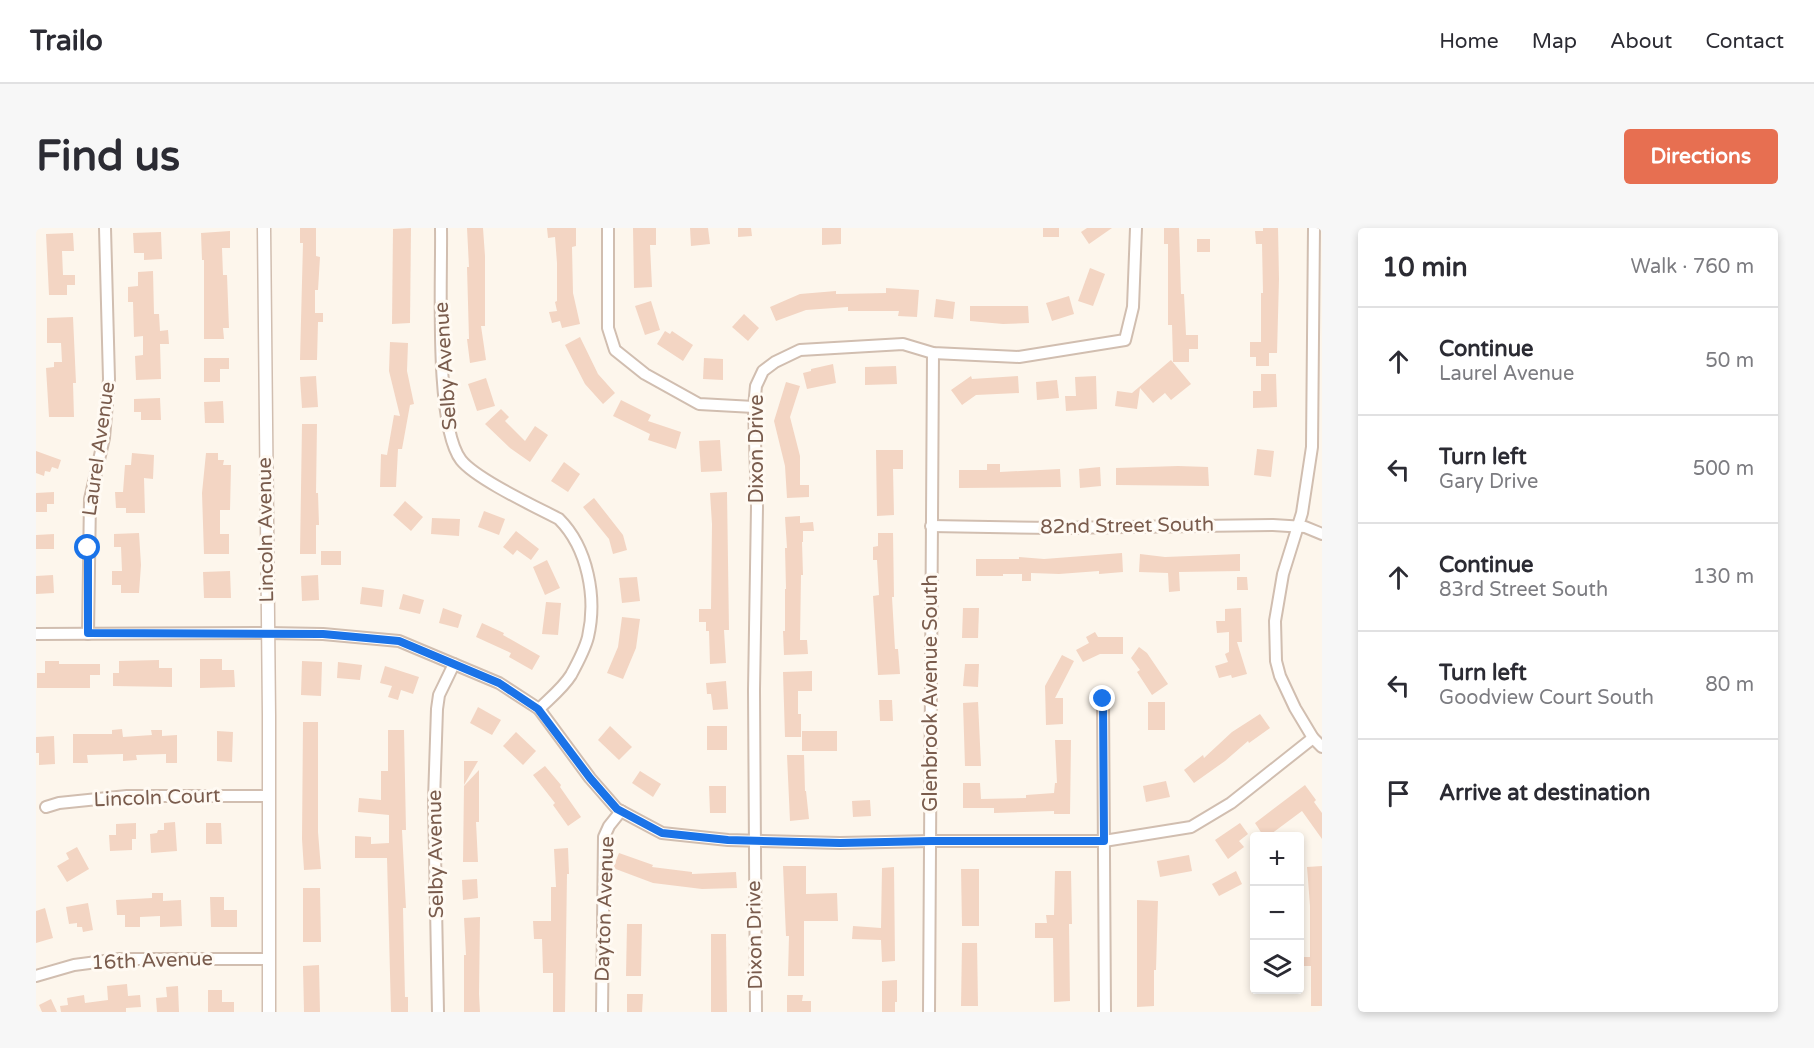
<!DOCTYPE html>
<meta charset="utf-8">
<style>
body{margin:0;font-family:"Varela Round",sans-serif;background:#f7f7f7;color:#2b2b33}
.controls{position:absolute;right:18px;bottom:18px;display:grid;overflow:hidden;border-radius:6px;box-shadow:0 3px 9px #0003}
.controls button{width:54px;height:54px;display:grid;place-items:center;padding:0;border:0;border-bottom:2px solid #e1e1e2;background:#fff;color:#2b2b33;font:30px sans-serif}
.stop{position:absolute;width:18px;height:18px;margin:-14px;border:4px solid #1a73e8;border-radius:50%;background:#fff}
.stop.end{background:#1a73e8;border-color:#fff;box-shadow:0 2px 6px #0008}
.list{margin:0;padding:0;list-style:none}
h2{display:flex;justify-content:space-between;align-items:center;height:78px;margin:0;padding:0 24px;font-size:26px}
h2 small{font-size:20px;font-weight:400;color:#7c7c81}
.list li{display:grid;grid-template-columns:39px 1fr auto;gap:18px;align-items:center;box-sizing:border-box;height:108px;padding:0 24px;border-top:2px solid #e1e1e2}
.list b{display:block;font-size:22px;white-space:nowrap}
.list p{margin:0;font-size:20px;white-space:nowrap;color:#7c7c81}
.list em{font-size:20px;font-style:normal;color:#7c7c81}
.icon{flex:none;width:33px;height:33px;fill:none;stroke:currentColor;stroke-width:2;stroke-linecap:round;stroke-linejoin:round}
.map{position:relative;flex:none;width:1286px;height:784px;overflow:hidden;border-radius:6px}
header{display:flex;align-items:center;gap:36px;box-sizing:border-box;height:84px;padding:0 30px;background:#fff;border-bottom:2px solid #e1e1e2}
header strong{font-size:28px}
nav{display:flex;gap:33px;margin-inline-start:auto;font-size:21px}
.intro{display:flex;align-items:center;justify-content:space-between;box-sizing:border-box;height:144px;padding:0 36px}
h1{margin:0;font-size:42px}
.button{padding:15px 27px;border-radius:6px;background:#e76f51;color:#fff;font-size:21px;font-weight:700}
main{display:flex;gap:36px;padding:0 36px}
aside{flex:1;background:#fff;border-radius:6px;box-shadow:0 3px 9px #0003}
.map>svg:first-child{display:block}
.building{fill:#f3d5c3}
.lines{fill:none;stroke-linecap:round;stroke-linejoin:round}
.minor-casing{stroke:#d1beb0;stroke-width:14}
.tertiary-casing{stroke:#d1beb0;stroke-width:15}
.minor{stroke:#fff;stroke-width:10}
.tertiary{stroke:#fff;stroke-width:12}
.route{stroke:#1a73e8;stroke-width:8}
.labels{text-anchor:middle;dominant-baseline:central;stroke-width:6;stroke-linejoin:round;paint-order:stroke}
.street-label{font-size:20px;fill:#7a5c4d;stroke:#fffaf3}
</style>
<header>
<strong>Trailo</strong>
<nav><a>Home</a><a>Map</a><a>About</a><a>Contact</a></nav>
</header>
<div class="intro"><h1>Find us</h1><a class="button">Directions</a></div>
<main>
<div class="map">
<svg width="1286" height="784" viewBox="0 0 1286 784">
<rect width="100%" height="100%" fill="#fdf6ec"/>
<g class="building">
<polygon points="264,0 280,0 280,28 284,29 282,62 279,62 279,85 287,85 287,94 282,94 281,132 264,132 267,15 264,15"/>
<polygon points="375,0 374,95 356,96 357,1"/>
<polygon points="431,0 447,0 449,28 449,98 445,98 450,132 434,135 431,111 433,111 431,39 433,39"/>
<polygon points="511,0 540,0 540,18 536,19 537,65 544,96 526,100 524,93 516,95 513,84 521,83 519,74 521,73 521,35 519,9 512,10"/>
<polygon points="597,0 620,0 620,17 614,17 616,59 598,60"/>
<polygon points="654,0 672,0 674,16 655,18"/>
<polygon points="702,0 715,0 716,8 702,9"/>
<polygon points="786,0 805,0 805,16 786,17"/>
<rect x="1007" y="0" width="16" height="9"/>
<polygon points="1051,0 1076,0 1053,16 1045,4"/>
<polygon points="1128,0 1143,0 1145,66 1148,66 1150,107 1162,107 1162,121 1153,121 1153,134 1137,134 1136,97 1132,97 1132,16 1128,16"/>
<polygon points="1227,0 1242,0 1243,51 1241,125 1233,125 1233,138 1220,138 1220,129 1214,129 1214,114 1225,114 1225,65 1227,65 1226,16 1220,16 1219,3 1227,3"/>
<polygon points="194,3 194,20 186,20 187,47 191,47 193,100 187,100 188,111 168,111 168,32 166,32 165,5"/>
<polygon points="125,4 126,31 108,32 108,25 98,25 97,5"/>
<polygon points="37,5 38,23 26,23 27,47 39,47 39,57 31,57 31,67 13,67 10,6"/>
<rect x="1161" y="11" width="13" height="13"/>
<polygon points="1054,40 1069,46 1057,78 1042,73"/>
<polygon points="117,43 118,86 123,86 124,103 132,102 133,116 124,116 125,151 100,152 99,128 107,127 107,108 98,109 97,74 92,74 92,59 102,58 102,44"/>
<polygon points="850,60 883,62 881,89 862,88 863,83 812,83 812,79 770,82 740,93 734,79 764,66 800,63 800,66 850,65"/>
<polygon points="1033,68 1038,86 1016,93 1010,75"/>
<polygon points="900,71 919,74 917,91 898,89"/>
<polygon points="615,73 624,102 609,107 599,78"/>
<polygon points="934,78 992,78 993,95 967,96 934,93"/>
<polygon points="708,86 723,100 712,113 696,99"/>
<polygon points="37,89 40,155 37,155 38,189 13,189 10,140 18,139 18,134 26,134 25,115 11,115 11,90"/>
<polygon points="629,103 634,106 636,103 657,117 647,133 621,116"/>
<polygon points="544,109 562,146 579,165 567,176 549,156 529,117"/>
<polygon points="354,114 372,115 371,143 378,176 374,177 366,221 362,221 360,259 344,259 345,226 351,227 358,187 364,188 353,143"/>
<polygon points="168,130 193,130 193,141 184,141 184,154 168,154"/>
<polygon points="668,130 687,131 687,152 667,151"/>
<polygon points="1135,132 1155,156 1135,172 1129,165 1117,175 1104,160 1101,181 1079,178 1081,163 1096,165"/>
<polygon points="797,136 800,155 771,161 767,145 775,143 775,141"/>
<polygon points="860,138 861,156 829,157 829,139"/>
<polygon points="1225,146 1240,146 1241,179 1217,180 1217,163 1225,163"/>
<polygon points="280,148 282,179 266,180 264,149"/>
<polygon points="935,148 936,151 982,148 983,165 940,167 926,177 915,162"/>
<polygon points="1060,148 1061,181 1030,183 1029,168 1040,168 1039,149"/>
<polygon points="450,150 459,178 441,183 432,156"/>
<polygon points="1021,152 1023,170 1001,172 1000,154"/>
<polygon points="750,154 764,158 754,189 764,228 764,257 773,257 773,269 751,270 749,238 738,193"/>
<polygon points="124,170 125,192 105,192 105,184 98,184 98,171"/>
<polygon points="585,172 615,187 612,193 645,204 640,221 612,212 614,206 577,188"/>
<polygon points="187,173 188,195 169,195 168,174"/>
<polygon points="465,181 473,189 469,193 489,213 499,198 512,207 494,234 474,220 449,196"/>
<polygon points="266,196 281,196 280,265 282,265 283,297 280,297 280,326 264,326"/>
<polygon points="684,212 686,243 665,244 663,213"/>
<polygon points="1221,221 1238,223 1235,249 1218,247"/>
<polygon points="840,222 867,222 867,241 857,241 858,287 841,288"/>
<polygon points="0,223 25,232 22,241 16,239 14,244 9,243 8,248 0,245"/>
<polygon points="96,225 118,227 117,251 108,250 109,285 90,285 90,280 80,280 79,264 87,264 89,237 95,237"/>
<polygon points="170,225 182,225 182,232 188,232 187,237 195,237 194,282 184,282 184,306 193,306 193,326 168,326 166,265"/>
<polygon points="528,234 544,246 532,264 515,253"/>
<polygon points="951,236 964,236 964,244 1024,241 1025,259 923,260 923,242 951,242"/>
<polygon points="1142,238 1172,239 1173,258 1080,257 1080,240"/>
<polygon points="1064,239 1065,258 1044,260 1043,241"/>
<polygon points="18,264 18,276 11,276 11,284 0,284 0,265"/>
<polygon points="691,264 693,402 688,402 690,435 674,436 673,403 670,403 670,394 663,394 663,381 675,381 676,296 674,265"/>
<polygon points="558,270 587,307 591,322 577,326 573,311 547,279"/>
<polygon points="369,273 387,289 375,303 357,287"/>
<polygon points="448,283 469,291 463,307 442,299"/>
<polygon points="764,288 764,295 777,294 778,303 767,303 767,314 766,314 767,347 765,347 764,412 771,412 772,426 748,427 747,403 749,403 749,361 750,361 749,320 751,320 749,289"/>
<polygon points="396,290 424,291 423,308 395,306"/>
<polygon points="480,303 503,321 495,332 481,322 477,327 467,319"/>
<polygon points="103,305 105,337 103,365 85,365 85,357 76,357 76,343 86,343 85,319 78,319 78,306"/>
<polygon points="842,305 857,305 858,369 856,369 859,421 862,421 864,446 842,447 837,368 843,367 841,332 837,332 837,319 842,318"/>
<polygon points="18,306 18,321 0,321 0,307"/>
<rect x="285" y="323" width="20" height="14"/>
<polygon points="1086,325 1087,344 1063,346 1063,343 1023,346 995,345 995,353 986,353 986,346 967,346 967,348 940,348 940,331 983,331 983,329 1008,331"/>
<polygon points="1104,326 1129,329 1204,326 1204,343 1143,344 1144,363 1133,364 1132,345 1103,344"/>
<polygon points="511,332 524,360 509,367 497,339"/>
<polygon points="194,343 195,370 168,370 167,344"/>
<polygon points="17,347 18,365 0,366 0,348"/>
<polygon points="282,347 283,372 266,373 265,348"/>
<polygon points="601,349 604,373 586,375 583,350"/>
<polygon points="1201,349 1211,349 1212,362 1201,362"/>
<polygon points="326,359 348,362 346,379 324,376"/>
<polygon points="367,366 388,372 384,386 363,381"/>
<polygon points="510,374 525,375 522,407 506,406"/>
<polygon points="407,380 426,387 422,400 403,395"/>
<polygon points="927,380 943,380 942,410 926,410"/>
<polygon points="1205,380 1206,414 1201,414 1211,446 1196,450 1195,447 1183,450 1179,438 1192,434 1189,426 1193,424 1193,404 1181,405 1180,393 1189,393 1189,381"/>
<polygon points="586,389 604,391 600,420 587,451 571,445 582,419"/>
<polygon points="446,395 468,405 467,407 504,428 496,442 473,429 475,425 440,409"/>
<polygon points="1059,404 1062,409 1087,409 1087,426 1064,426 1047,434 1040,422 1053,415 1050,409"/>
<polygon points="1103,419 1111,425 1132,456 1116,467 1101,444 1104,442 1095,430"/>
<polygon points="1026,427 1038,433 1019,470 1027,470 1027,496 1010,497 1009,458"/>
<polygon points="164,431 186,431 186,442 198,442 199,459 164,460"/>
<polygon points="123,432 123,440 136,440 136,459 77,458 77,445 83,445 83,433"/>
<polygon points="9,433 23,433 23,436 64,436 64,447 54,447 54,460 1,460 1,445 9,445"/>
<polygon points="266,433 286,434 285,468 265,467"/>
<polygon points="302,434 326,437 324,452 301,450"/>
<polygon points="929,436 943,436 942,459 927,458"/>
<polygon points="349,438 383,449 377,466 365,462 362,472 352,469 356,458 344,455"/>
<polygon points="776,443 776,463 762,463 762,486 765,486 765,509 749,509 747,444"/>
<polygon points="690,453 692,481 677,482 675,466 671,466 670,455"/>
<polygon points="843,472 856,472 857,493 844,493"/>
<polygon points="942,474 945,538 929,538 927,475"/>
<rect x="1112" y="474" width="17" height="28"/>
<polygon points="442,479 465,492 456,507 434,495"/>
<polygon points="1224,486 1234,500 1213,515 1212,513 1189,533 1158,555 1148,542 1167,527 1168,530 1196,504"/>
<polygon points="267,494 282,494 282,604 285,641 268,642 266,611"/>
<polygon points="574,498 596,519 583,532 562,512"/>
<rect x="671" y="498" width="20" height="24"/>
<polygon points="86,501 87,509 116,507 115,502 126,502 126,508 141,507 141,535 130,535 130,526 100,527 101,532 87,533 87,526 51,527 52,535 37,535 37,506 76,506 76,502"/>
<polygon points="352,502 368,502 370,602 366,602 370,680 367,680 369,769 372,769 372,784 355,784 351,630 319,630 319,608 335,609 335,616 353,615 353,587 322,584 323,570 345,572 345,543 352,543"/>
<polygon points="181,503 197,504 196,534 181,533"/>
<rect x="766" y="503" width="35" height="20"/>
<polygon points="480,504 500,523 487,537 467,518"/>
<polygon points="18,508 19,536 3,537 3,525 0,525 0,509"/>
<polygon points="1019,512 1035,512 1034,586 1018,586 1018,583 958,585 958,580 927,580 927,555 944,555 945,571 990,570 990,567 1018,565 1019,555 1021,555"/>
<polygon points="751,527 768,527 769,563 770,563 773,591 754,593"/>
<polygon points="428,533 442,533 428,557"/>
<polygon points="509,538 525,557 524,559 545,589 532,598 517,577 519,575 497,547"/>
<polygon points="443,542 443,594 440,594 442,634 427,634 428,558"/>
<polygon points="604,543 625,556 617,569 596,555"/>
<polygon points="1130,553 1134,569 1110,574 1107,558"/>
<polygon points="1269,557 1280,572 1278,574 1286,585 1286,611 1266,583 1231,609 1228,609 1219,595"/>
<polygon points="673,558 690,558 690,585 674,585"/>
<polygon points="834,572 835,588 817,589 816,573"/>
<polygon points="139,594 141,623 115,625 114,606 121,605 122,602 128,602 128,595"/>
<polygon points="100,595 100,611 96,611 96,622 74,623 73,607 80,607 80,596"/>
<polygon points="170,595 185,595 186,616 170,616"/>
<polygon points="1204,595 1212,606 1203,613 1208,619 1192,631 1179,612"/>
<polygon points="41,619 53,641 31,654 21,638 33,631 30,625"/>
<polygon points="532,620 533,646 531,646 529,784 517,784 517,745 507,745 506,711 498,711 497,693 515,693 515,659 520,659 518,621"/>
<polygon points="583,625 617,637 616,639 656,644 656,646 700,644 701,660 666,661 617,655 577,640"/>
<polygon points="1153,627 1156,643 1124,649 1121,633"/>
<polygon points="747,638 770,638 770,666 801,665 802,693 768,693 768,748 752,748 753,708 750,708"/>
<polygon points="1286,638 1286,778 1275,778 1275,738 1266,738 1266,729 1274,729 1274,678 1271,639"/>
<polygon points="858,639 859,733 846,734 845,712 816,711 817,698 845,700 846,640"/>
<polygon points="925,641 943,641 943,698 926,698"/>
<polygon points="1019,643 1035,643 1036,696 1033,696 1034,773 1018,774 1017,710 999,710 999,695 1011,695 1010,687 1018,687"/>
<polygon points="1200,643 1206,656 1183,668 1176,656"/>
<polygon points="441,651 442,670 427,672 426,652"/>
<polygon points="267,660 284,660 285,714 267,714"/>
<polygon points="116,665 127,665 127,673 145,672 146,698 124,699 124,688 104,689 104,699 89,699 89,687 81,687 80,672 116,670"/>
<polygon points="174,669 188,669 188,682 201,682 201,699 175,699"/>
<polygon points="1101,672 1122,673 1120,742 1118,742 1118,778 1101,779"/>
<polygon points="52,675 57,702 47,704 46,699 41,699 41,695 33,696 30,679"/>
<polygon points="9,680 17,710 0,715 0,683"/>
<polygon points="444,689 443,766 444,784 428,784 428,727 430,727 428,690"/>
<polygon points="591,696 606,696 605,748 590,748"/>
<polygon points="675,706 690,706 691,784 675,784"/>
<polygon points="926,715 941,715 942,778 925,778"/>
<polygon points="283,737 284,784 268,784 267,738"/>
<polygon points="861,752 861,774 859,774 859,784 846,784 846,753"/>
<polygon points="91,756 92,768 104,767 105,779 90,780 90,784 25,784 24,778 32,777 31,770 48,767 49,775 72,772 71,758"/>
<polygon points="142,758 143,784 121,784 120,770 131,769 130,759"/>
<polygon points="172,762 186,762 186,774 198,774 198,784 172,784"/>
<polygon points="591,766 607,766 606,784 591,784"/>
<polygon points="751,767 767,767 766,773 775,773 775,784 751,784"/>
<polygon points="15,771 21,784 6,784 3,777"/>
</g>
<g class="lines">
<defs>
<g id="minor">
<path d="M405 0C406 49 398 197 425 232 440 251 500 279 523 291 552 320 561 370 552 409 549 421 541 436 535 447 527 460 513 471 503 481"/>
<polyline points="572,0 572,100 579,122 609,146 663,176 718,179"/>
<polyline points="1278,0 1276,219 1266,285 1247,346 1239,393 1240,433 1244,448 1259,480 1277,510 1286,519"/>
<polyline points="895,298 1017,300 1237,297 1269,299 1286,306"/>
<polyline points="0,406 231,405 287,406 363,413 463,455 503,481 554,550 581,581 626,605 692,612 804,615 895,613 1068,613 1155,599 1195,575 1277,510"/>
<polyline points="52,406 54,271 68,210 73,151 69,0"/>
<polyline points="1067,471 1069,784"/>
<polyline points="10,579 23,575 91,568 233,568"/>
<polyline points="0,748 38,737 84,731 233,731"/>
<polyline points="402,784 398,572 401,481 403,467 418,436"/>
<polyline points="566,784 568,609 573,598 585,583"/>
<polyline points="720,784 718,462 721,279 718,179 720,158 727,143 739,134 764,122 867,116 897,125 983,129 1089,112 1097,79 1100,0"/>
<polyline points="893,784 897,125"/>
</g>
<polyline id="tertiary" points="228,0 233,487 233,784"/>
</defs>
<use href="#minor" class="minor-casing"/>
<use href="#tertiary" class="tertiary-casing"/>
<use href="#minor" class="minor"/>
<use href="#tertiary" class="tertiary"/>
</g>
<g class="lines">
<polyline class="route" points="52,320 52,405 287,406 363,413 463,455 502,481 554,550 581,581 626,605 692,612 804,615 895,613 1068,613 1067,471"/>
</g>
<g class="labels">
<g class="street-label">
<text transform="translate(410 138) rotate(-94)">Selby Avenue</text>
<text transform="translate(63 221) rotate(-82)">Laurel Avenue</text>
<text transform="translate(721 221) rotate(-90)">Dixon Drive</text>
<text transform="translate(1091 298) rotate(-1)">82nd Street South</text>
<text transform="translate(230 302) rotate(-91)">Lincoln Avenue</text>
<text transform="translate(895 465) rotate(-90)">Glenbrook Avenue South</text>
<text transform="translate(121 570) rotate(-2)">Lincoln Court</text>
<text transform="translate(400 626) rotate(-91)">Selby Avenue</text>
<text transform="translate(569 681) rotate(-88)">Dayton Avenue</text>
<text transform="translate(719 707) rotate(-91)">Dixon Drive</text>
<text transform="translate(116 733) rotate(-2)">16th Avenue</text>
</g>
</g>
</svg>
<div class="controls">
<button>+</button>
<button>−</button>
<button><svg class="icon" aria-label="layers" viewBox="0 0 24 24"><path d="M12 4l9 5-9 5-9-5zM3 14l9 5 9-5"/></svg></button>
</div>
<div class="stop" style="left:52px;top:320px"></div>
<div class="stop end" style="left:1067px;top:471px"></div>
</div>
<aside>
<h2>10 min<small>Walk · 760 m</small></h2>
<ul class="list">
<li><svg class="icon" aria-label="ahead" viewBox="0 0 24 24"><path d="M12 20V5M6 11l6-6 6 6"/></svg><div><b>Continue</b><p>Laurel Avenue</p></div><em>50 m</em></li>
<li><svg class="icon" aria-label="left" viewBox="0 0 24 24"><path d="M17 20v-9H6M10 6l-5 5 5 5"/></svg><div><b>Turn left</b><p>Gary Drive</p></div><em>500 m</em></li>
<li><svg class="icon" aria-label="ahead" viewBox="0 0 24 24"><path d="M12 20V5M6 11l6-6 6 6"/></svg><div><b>Continue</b><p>83rd Street South</p></div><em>130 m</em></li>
<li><svg class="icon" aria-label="left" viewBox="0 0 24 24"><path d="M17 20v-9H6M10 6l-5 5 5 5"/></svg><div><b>Turn left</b><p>Goodview Court South</p></div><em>80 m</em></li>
<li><svg class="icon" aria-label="arrive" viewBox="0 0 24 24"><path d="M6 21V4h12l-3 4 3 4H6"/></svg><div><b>Arrive at destination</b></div></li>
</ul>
</aside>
</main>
